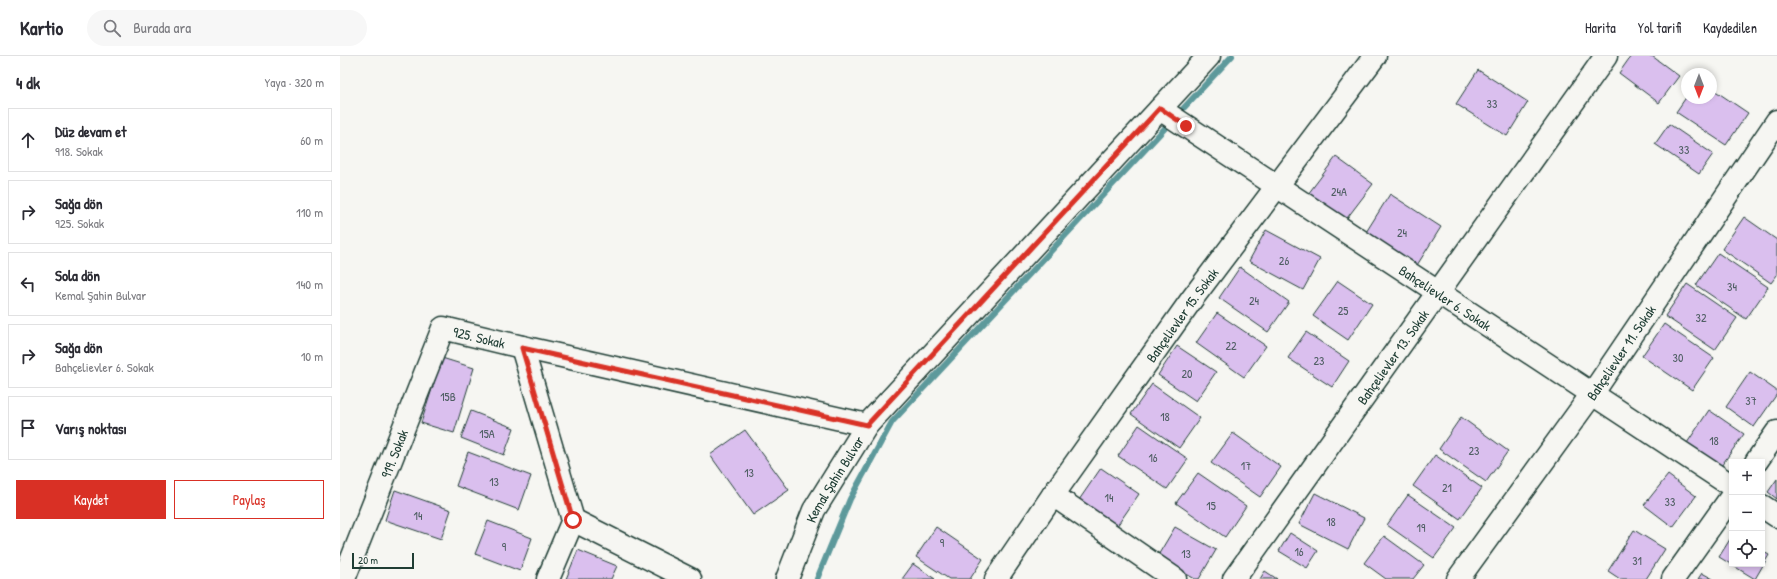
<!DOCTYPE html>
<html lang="tr">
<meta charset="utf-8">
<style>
body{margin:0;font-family:"Patrick Hand",sans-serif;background:#f7f7f7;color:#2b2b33}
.controls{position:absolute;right:12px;bottom:12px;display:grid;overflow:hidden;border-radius:0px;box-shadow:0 2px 6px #0003}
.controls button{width:36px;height:36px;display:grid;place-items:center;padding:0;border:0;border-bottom:1px solid #e1e1e2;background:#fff;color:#2b2b33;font:20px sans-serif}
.compass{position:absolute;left:1341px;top:12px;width:36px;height:36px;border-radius:50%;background:#fff;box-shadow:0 2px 6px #0003;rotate:180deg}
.scale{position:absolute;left:12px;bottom:10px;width:62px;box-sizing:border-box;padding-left:4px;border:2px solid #1f3d34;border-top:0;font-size:11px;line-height:14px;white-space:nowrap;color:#1f3d34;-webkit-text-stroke:3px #f6f6f2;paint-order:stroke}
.stop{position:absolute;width:12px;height:12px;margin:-9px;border:3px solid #d93025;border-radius:50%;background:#fff}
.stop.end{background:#d93025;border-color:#fff;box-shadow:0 1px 4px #0008}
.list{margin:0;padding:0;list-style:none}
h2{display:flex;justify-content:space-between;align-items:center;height:52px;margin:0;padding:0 16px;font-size:17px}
h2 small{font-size:13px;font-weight:400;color:#7c7c81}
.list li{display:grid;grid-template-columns:26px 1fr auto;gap:12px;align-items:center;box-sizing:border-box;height:64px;margin:0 8px 8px;padding:0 8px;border:1px solid #e1e1e2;border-radius:0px}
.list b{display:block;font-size:15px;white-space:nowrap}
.list p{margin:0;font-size:13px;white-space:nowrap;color:#7c7c81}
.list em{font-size:13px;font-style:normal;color:#7c7c81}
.actions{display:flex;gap:8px;padding:12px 16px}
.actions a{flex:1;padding:9px 0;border:1px solid #d93025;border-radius:0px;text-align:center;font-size:14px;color:#d93025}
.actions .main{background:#d93025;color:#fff}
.icon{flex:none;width:22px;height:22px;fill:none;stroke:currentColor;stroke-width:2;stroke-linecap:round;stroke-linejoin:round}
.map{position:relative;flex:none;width:1437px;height:523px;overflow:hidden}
header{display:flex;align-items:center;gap:24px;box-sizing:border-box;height:56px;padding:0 20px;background:#fff;border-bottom:1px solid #e1e1e2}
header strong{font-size:19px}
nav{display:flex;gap:22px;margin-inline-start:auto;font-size:14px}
.search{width:280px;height:36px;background:#f7f7f7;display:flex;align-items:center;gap:10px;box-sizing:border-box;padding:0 14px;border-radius:22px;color:#7c7c81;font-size:15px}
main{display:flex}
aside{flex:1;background:#fff}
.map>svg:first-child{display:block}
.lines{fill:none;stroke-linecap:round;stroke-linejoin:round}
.stream{stroke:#5d999b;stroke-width:6}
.building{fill:#dabfee;stroke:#1f3d34}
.minor-casing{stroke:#1f3d34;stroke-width:25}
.minor{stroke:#f6f6f2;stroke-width:22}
.route{stroke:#d93025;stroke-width:5}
.labels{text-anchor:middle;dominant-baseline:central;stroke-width:3;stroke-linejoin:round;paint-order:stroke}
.number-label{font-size:12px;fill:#4e5e62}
.street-label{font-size:14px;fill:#1f3d34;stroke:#f6f6f2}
</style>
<header>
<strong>Kartio</strong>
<div class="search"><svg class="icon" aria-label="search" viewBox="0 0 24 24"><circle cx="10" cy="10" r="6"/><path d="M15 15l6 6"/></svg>Burada ara</div>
<nav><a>Harita</a><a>Yol tarifi</a><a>Kaydedilen</a></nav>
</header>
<main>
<aside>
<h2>4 dk<small>Yaya · 320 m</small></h2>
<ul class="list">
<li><svg class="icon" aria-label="ahead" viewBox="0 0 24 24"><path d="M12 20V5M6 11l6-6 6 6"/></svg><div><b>Düz devam et</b><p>918. Sokak</p></div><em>60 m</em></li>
<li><svg class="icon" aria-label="right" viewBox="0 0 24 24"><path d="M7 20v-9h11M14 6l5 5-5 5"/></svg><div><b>Sağa dön</b><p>925. Sokak</p></div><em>110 m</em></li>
<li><svg class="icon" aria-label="left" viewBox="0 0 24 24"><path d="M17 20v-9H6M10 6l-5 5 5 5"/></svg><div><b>Sola dön</b><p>Kemal Şahin Bulvar</p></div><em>140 m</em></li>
<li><svg class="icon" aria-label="right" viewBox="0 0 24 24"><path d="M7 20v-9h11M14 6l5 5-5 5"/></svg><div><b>Sağa dön</b><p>Bahçelievler 6. Sokak</p></div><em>10 m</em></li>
<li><svg class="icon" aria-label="arrive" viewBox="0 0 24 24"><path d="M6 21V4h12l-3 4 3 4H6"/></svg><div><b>Varış noktası</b></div></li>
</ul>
<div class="actions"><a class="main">Kaydet</a><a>Paylaş</a></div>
</aside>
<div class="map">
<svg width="1437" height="523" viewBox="0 0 1437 523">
<rect width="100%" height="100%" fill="#f6f6f2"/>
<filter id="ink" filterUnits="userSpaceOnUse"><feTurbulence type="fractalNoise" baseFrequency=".025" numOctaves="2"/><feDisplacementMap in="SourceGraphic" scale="8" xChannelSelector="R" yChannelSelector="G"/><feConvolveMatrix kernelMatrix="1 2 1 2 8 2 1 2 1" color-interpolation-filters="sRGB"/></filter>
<g filter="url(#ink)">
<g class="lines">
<polyline class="stream" points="477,523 510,443 552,366 892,0"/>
</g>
<g class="building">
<polygon points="1291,0 1312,0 1339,20 1319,47 1279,17"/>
<polygon points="1138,14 1188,46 1167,80 1116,48"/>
<polygon points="1371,32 1408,57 1386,89 1336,56 1347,40 1347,42 1371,42"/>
<polygon points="1329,68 1373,98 1359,118 1315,88"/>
<polygon points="996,101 1033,128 1001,170 965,142"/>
<polygon points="1050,138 1101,171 1074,214 1023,181"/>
<polygon points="1404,161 1437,184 1437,219 1431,227 1382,193"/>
<polygon points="926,174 980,203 963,234 909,205"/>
<polygon points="1378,197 1428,231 1406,263 1356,229"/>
<polygon points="900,211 949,246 928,276 879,242"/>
<polygon points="998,225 1032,248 1008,284 973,260"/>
<polygon points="1347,228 1397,262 1375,294 1325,260"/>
<polygon points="877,257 926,290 904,321 856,287"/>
<polygon points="1324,268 1374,302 1352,334 1302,300"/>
<polygon points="966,276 1009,305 992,331 948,302"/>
<polygon points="837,290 876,316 856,345 818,319"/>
<polygon points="102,302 134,312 114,377 81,367"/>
<polygon points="1410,316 1437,335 1437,338 1414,371 1386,351"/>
<polygon points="812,328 860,362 839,392 791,358"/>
<polygon points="1369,354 1404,378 1379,413 1345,390"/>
<polygon points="131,355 174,372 164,399 121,382"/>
<polygon points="1121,361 1168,395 1146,426 1099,393"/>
<polygon points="799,369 848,403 827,433 778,400"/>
<polygon points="405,374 449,434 413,459 370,399"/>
<polygon points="893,377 941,411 920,441 871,407"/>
<polygon points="128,396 191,420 179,454 116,430"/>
<polygon points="1095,399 1142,432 1120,463 1073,430"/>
<polygon points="761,412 799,438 777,470 739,444"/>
<polygon points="858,417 906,450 885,481 836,447"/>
<polygon points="1328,419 1356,440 1333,471 1304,449"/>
<polygon points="1437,423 1437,443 1428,436"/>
<polygon points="55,434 111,454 101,483 45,464"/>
<polygon points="975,437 1024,462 1008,493 959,468"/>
<polygon points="1068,439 1116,472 1094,502 1047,469"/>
<polygon points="148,465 192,482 180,515 135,498"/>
<polygon points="596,471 643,503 630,523 609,523 576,501"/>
<polygon points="835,471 876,494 859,523 855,523 817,501"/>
<polygon points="1294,474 1325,493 1306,523 1280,523 1268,515"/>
<polygon points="950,477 978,495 967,512 939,495"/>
<polygon points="1044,480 1084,509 1073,523 1046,523 1024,507"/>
<polygon points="1392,480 1392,508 1422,508 1422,495 1429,499 1415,523 1379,501"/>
<polygon points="238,494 277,510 271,523 226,523"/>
<polygon points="573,508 595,523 562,523"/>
<polygon points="925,515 937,523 920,523"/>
<polygon points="1362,517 1373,523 1358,523"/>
</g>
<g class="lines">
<defs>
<g id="minor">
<path id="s1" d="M820 53 1392 430"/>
<polyline points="182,291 233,464 208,523"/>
<polyline points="1416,406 1437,376"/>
<polyline points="713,439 835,523"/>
<polyline points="1422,450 1437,460"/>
<polyline points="233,464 350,523"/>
<path id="s2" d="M4 523 103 272 182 291 527 369"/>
<path id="s3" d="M447 523 474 454 527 369 869 0"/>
<path id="s4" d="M656 523 713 439 852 243 1035 0"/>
<path id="s5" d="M894 523 1266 0"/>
<path id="s6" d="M1118 523 1252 338 1437 65"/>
<polyline points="1333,523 1392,440"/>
</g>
</defs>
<use href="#minor" class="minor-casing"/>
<use href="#minor" class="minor"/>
</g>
</g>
<g class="lines" filter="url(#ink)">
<polyline class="route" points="233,464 182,292 527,369 820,52 846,70"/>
</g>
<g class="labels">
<g class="number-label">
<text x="1152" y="47">33</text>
<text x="1344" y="93">33</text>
<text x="999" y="135">24A</text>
<text x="1062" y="176">24</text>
<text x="944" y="204">26</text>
<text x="1392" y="230">34</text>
<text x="914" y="244">24</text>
<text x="1003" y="254">25</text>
<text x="1361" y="261">32</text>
<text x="891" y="289">22</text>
<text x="1338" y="301">30</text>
<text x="979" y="304">23</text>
<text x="847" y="317">20</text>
<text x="108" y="340">15B</text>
<text x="1411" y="344">37</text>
<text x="825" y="360">18</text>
<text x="147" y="377">15A</text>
<text x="1374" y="384">18</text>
<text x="1134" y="394">23</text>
<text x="813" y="401">16</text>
<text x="906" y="409">17</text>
<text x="409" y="416">13</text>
<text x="154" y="425">13</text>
<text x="1107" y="431">21</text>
<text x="769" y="441">14</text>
<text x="1330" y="445">33</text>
<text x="871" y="449">15</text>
<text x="78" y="459">14</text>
<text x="991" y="465">18</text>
<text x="1081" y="471">19</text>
<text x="602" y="486">9</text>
<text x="164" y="490">9</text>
<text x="959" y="495">16</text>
<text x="846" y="497">13</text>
<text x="1297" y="504">31</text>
</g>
<g class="street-label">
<text stroke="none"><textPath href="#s1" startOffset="342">Bahçelievler 6. Sokak</textPath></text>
<text stroke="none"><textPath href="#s4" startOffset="323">Bahçelievler 15. Sokak</textPath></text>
<text stroke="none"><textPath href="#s2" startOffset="307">925. Sokak</textPath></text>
<text stroke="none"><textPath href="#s6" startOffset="279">Bahçelievler 11. Sokak</textPath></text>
<text stroke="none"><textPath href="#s5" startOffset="273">Bahçelievler 13. Sokak</textPath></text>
<text stroke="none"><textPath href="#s2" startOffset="135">919. Sokak</textPath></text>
<text stroke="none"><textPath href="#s3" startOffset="111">Kemal Şahin Bulvar</textPath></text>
</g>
</g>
</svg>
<div class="controls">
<button>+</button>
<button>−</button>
<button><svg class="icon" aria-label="locate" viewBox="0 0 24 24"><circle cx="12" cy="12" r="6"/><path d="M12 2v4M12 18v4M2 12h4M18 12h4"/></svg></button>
</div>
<svg class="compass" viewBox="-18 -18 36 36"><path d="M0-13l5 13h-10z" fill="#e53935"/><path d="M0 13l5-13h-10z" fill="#7c7c81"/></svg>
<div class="scale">20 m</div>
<div class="stop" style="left:233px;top:464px"></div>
<div class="stop end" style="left:846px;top:70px"></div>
</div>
</main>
